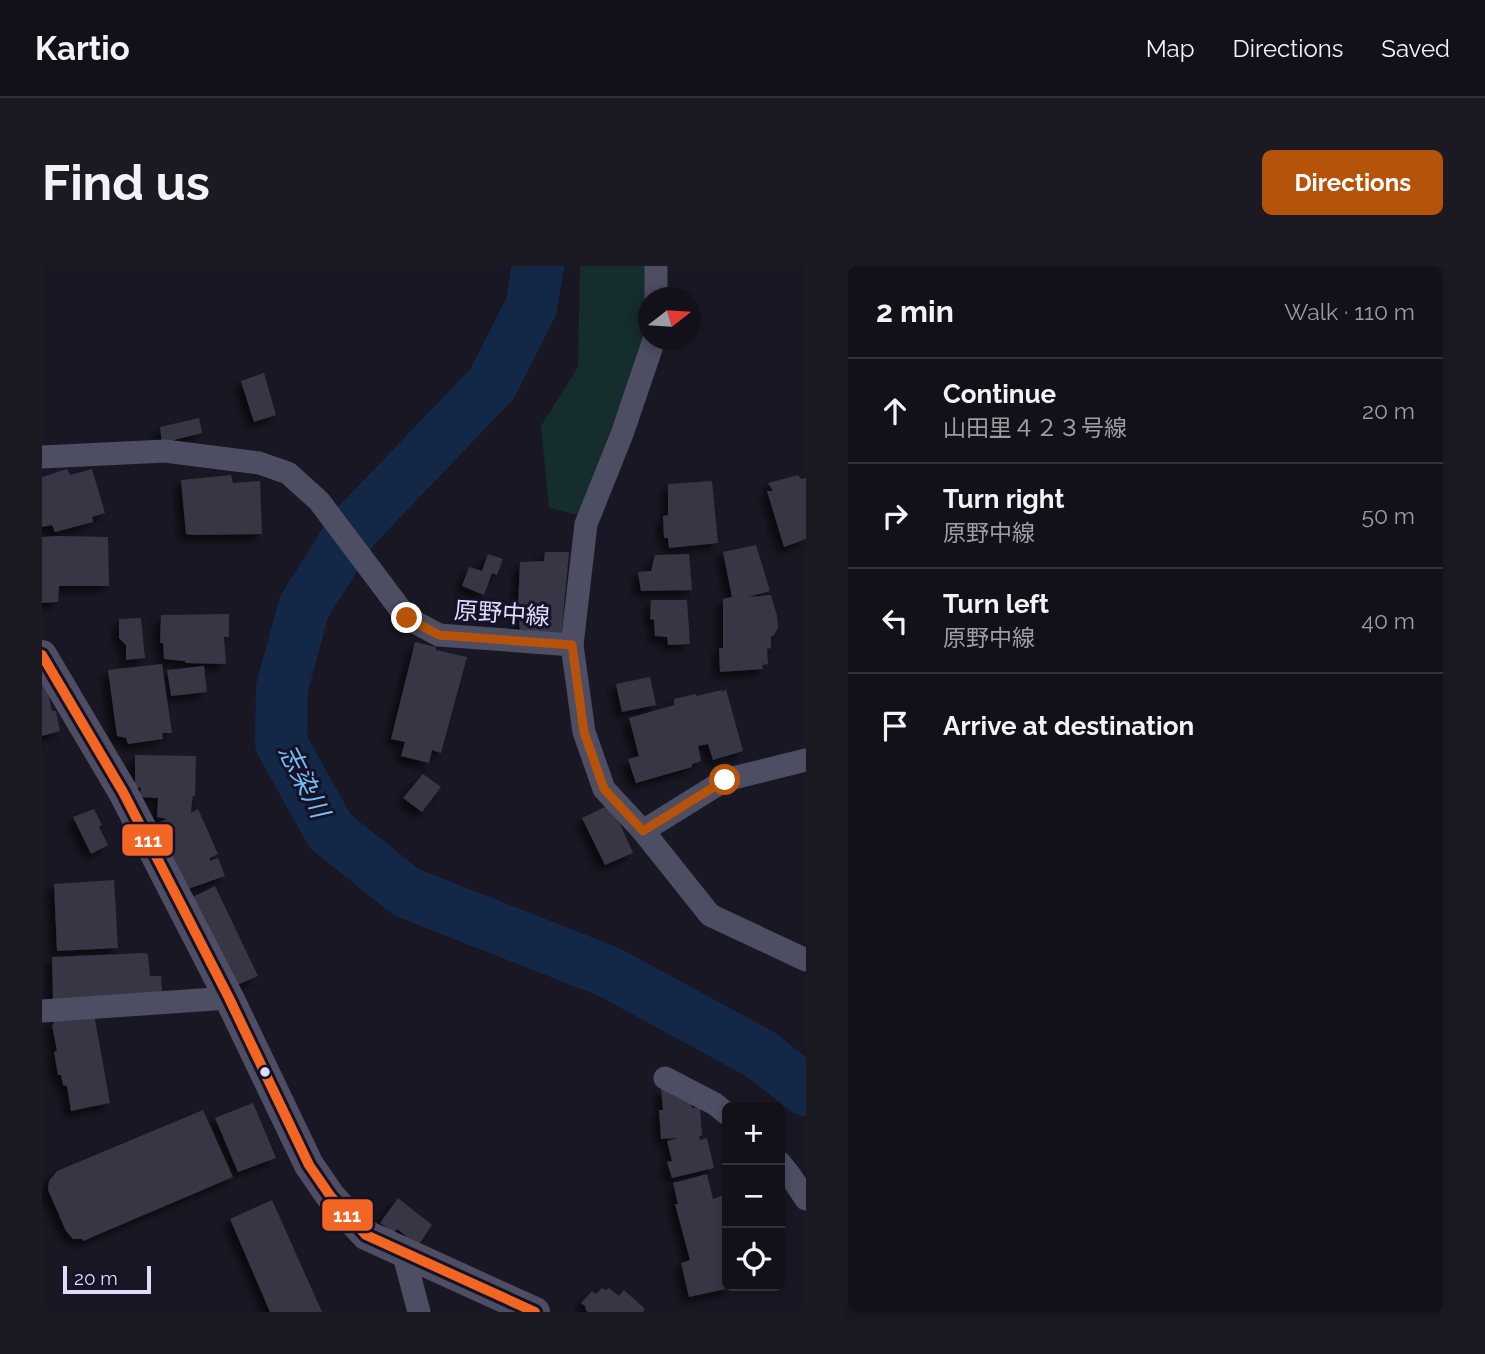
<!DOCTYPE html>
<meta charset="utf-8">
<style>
body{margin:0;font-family:Raleway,"Noto Sans JP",sans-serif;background:#1b1a23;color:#f1f3f6}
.controls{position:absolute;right:21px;bottom:21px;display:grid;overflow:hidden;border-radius:10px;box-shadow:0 4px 10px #0003}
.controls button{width:63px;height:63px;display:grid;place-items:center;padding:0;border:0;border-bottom:2px solid #313139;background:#12111a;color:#f1f3f6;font:35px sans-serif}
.compass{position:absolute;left:596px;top:21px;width:63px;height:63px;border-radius:50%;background:#12111a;box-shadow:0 4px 10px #0003;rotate:73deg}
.scale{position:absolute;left:21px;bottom:18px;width:88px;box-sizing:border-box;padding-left:7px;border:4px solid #dedcfc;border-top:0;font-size:19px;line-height:24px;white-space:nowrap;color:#dedcfc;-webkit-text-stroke:5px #151228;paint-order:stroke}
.stop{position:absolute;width:21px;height:21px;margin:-16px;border:5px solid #b45309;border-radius:50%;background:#fff}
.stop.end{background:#b45309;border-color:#fff;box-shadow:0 2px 7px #0008}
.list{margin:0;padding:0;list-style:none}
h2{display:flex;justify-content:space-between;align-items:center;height:91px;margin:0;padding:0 28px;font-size:30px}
h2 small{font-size:23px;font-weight:400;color:#9c9da2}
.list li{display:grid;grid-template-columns:46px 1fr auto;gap:21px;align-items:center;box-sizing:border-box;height:105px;padding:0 28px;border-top:2px solid #313139}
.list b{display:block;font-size:26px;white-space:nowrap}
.list p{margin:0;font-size:23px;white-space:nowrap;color:#9c9da2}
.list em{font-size:23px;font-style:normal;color:#9c9da2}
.icon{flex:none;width:38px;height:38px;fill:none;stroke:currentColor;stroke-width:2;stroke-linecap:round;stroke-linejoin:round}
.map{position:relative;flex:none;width:764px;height:1046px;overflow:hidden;border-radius:10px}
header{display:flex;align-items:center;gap:42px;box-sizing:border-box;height:98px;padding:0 35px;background:#12111a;border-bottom:2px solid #313139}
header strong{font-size:33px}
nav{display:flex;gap:38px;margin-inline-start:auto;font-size:24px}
.intro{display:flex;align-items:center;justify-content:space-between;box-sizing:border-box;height:168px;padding:0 42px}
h1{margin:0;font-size:49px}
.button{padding:18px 32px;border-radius:10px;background:#b45309;color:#fff;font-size:24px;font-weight:700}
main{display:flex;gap:42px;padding:0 42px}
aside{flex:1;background:#12111a;border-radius:10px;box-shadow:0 4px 10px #0003}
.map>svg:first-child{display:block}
.green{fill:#162d2d}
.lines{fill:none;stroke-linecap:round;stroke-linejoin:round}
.river{stroke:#132847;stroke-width:52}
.building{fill:#383644;filter:url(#shadow)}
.minor{stroke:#4d4d63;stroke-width:23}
.tertiary{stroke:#4d4d63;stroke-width:30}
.bus-1-casing{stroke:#151228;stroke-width:16}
.bus-1{stroke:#f26522;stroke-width:10}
.route{stroke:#b45309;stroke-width:9}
.bus-dot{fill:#dedcfc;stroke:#151228;stroke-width:2.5}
.labels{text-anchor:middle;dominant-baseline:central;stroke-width:6;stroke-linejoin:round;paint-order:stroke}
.street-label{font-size:24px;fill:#dedcfc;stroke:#151228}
.water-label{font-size:26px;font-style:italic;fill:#72bcf4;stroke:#151228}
.line-badge{stroke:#151228;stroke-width:2.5}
.badge-label{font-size:19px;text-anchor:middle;font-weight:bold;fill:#fff}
</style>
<header>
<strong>Kartio</strong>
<nav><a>Map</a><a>Directions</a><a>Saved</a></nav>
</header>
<div class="intro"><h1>Find us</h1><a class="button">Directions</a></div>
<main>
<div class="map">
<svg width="764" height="1046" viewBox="0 0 764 1046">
<defs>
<filter id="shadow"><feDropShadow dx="-6" dy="6" stdDeviation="3.5" flood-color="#0009"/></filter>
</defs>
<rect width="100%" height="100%" fill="#181723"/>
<polygon class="green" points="538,0 614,0 606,32 605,69 536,249 507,242 499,160 536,101"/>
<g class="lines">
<polyline class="river" points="496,0 489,41 450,118 311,263 262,341 240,422 239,477 288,565 364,626 567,706 718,788 764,824"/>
</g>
<g class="building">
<polygon points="222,107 234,149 212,156 199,115"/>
<polygon points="157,152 160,167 120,177 118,161"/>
<polygon points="25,203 28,209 50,203 63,247 50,251 51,256 13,266 10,259 0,261 0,211"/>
<polygon points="189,209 191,217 218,215 220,268 152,269 144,268 139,214"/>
<polygon points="756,209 759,213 764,212 764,273 742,281 725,225 731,225 726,217"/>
<polygon points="670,215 676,277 627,282 626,272 622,272 621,250 626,249 626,218"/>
<polygon points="16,270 66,271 67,320 17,320 16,336 0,337 0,271"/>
<polygon points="714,279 728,325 706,331 729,329 735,350 736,362 732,369 729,371 729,382 725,383 726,398 720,399 721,403 678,406 677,382 681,382 681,333 690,331 681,286"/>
<polygon points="503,286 527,286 519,373 478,367 476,340 478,296 502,295"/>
<polygon points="446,288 461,293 455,309 450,307 442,329 420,320 427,301 440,305"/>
<polygon points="647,288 650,324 599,325 596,306 609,305 613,289"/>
<polygon points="609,334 645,334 648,378 626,379 625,371 613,370 612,354 608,353"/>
<polygon points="187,348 187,371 182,371 184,398 143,397 143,395 122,393 121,377 118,377 119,349"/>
<polygon points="99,352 103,392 84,394 84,379 77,372 77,353"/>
<polygon points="373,376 394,381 394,384 425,391 399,487 390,484 387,497 359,490 363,476 349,473"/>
<polygon points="120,398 130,467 120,467 121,473 86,478 84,472 75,470 66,404"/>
<polygon points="162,400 165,426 129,430 125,404"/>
<polygon points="608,411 614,439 580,446 574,418"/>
<polygon points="0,417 6,427 10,445 14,445 18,465 0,470"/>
<polygon points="684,423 701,485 671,494 666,478 656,480 659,495 650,498 650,501 594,517 586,493 597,490 587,452 632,439 632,433 654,428 654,430 680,424 681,426"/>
<polygon points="93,489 154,490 153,530 151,530 150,535 149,547 156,543 176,588 168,592 168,595 176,592 183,610 146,623 116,557 125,553 115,551 116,532 98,531 99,522 93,521"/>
<polygon points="381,508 399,521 380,546 361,532"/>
<polygon points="569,538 591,587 563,599 540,552"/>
<polygon points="52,543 60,559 57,561 66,579 49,588 31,551"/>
<polygon points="72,614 76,682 15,685 12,618"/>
<polygon points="173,620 216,710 193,720 149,632"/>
<polygon points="104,687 106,689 108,710 119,710 120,727 11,735 10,691"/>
<polygon points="52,748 68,837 29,845 25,820 21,819 19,809 16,809 12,786 15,785 10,759 12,758 11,754"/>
<polygon points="623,822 649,836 650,842 658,841 660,870 657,870 658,874 665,872 672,902 630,912 625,896 630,895 625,875 637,872 619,873 617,844 621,844 619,823"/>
<polygon points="211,837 234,892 196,906 173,852"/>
<polygon points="161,844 191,911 41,975 40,973 31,973 24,965 6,924 7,915 15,905"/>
<polygon points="665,908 671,933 681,929 685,947 685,1020 693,1021 647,1031 639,997 648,994 633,938 636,938 631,917"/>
<polygon points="356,932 390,959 376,980 355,963 352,967 338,957"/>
<polygon points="230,934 280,1046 228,1046 188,953"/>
<polygon points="560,1022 564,1024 567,1022 577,1030 582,1024 603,1043 601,1046 546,1046 543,1043 544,1041 539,1037 550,1025 554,1028"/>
</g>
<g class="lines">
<g class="minor">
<polyline points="614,0 614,32"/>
<polyline points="0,191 123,185 217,197 246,207 277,235 365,352 397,369 530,379 542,466 562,523 601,565 668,649 764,694"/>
<polyline points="530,379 544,258 580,168 612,74"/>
<polyline points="601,565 683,514 764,494"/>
<polyline points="0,745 187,732"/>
<polyline points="623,812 673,838 685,848"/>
<polyline points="738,897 747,908 764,933"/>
<polyline points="361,986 377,1046"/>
</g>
<polyline class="tertiary" points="0,389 81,526 187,732 267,899 289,931 324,969 493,1046"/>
<defs>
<polyline id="bus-1" points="0,389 81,526 187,732 267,899 289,931 324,969 493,1046"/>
</defs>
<use href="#bus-1" class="bus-1-casing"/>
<use href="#bus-1" class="bus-1"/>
</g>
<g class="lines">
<polyline class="route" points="365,352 397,369 530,379 542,466 562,523 601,565 683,514"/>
</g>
<circle class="bus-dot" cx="223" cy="806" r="6"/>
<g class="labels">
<g class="street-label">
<text transform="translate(460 347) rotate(4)">原野中線</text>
</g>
<g class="water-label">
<text transform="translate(262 515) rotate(63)">志染川</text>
</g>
</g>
<g class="line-badge">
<rect x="79" y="557" width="53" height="34" rx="7" fill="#f26522"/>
<rect x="279" y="932" width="53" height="34" rx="7" fill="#f26522"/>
</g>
<g class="badge-label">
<text x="106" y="581">111</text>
<text x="305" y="956">111</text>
</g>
</svg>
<div class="controls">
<button>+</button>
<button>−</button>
<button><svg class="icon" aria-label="locate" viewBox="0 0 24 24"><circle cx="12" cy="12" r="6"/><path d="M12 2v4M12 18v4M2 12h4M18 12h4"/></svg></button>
</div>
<svg class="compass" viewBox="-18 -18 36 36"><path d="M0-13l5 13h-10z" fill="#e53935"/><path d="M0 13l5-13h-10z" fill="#9c9da2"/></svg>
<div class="scale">20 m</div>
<div class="stop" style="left:683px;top:514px"></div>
<div class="stop end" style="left:365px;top:352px"></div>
</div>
<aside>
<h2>2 min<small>Walk · 110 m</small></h2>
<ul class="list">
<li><svg class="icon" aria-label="ahead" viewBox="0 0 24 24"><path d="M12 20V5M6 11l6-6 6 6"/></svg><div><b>Continue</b><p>山田里４２３号線</p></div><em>20 m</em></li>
<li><svg class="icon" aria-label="right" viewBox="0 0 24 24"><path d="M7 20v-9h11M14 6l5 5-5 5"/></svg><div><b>Turn right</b><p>原野中線</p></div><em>50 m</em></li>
<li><svg class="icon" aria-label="left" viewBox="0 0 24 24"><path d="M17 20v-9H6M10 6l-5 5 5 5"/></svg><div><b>Turn left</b><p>原野中線</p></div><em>40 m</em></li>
<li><svg class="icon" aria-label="arrive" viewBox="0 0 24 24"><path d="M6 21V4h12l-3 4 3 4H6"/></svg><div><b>Arrive at destination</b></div></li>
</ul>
</aside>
</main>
